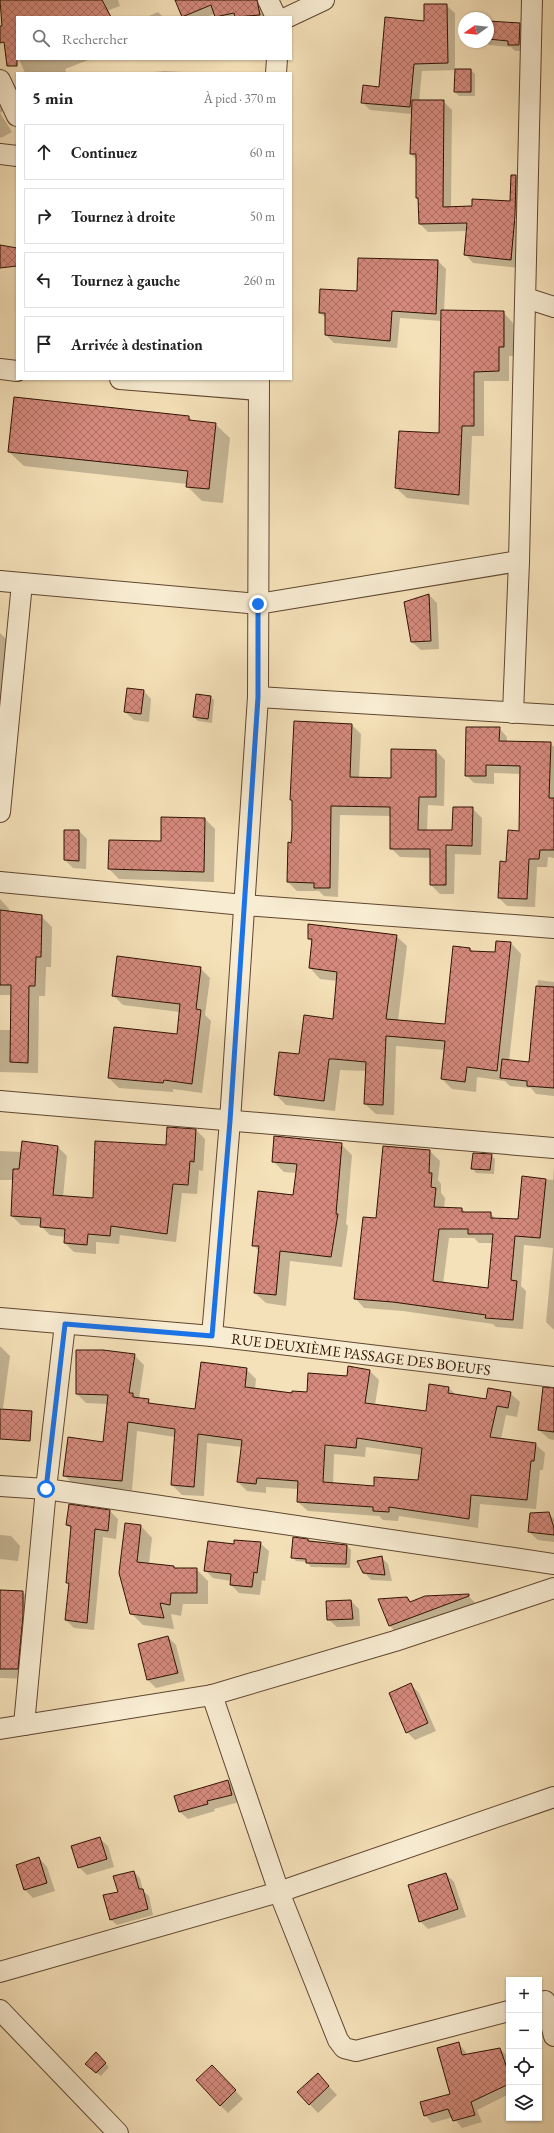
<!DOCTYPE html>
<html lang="fr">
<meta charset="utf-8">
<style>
body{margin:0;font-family:"EB Garamond",serif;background:#f2f2f2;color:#222}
.controls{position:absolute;right:12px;bottom:12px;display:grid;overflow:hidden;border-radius:0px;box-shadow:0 1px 3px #0004}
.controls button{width:36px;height:36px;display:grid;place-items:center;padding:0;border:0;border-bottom:1px solid #e0e0e0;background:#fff;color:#222;font:20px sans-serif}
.compass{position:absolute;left:458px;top:12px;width:36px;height:36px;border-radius:50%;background:#fff;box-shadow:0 1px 3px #0004;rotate:256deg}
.stop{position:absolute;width:12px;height:12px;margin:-9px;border:3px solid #1a73e8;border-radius:50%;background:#fff}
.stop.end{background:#1a73e8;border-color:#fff;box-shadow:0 1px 4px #0008}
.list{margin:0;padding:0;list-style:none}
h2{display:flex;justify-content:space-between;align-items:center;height:52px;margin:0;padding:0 16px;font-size:17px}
h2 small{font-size:13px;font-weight:400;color:#767676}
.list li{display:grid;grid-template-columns:26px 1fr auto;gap:12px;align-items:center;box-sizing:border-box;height:56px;margin:0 8px 8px;padding:0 8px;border:1px solid #e0e0e0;border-radius:0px}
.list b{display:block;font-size:15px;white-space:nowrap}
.list em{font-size:13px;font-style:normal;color:#767676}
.icon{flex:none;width:22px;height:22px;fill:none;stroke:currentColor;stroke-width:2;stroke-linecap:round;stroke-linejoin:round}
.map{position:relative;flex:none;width:554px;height:2133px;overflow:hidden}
.search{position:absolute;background:#fff;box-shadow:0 1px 3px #0004;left:16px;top:16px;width:276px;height:44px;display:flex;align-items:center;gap:10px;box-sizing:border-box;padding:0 14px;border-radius:0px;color:#767676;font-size:15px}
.panel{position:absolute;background:#fff;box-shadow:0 1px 3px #0004;left:16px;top:72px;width:276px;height:308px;border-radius:0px}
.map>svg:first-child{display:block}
.shadow{fill:#0003;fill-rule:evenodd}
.building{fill:url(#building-cross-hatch);stroke:#2f1202;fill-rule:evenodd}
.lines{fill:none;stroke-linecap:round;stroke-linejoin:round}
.street-casing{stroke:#604630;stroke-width:22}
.street{stroke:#f8ecd2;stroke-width:20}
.route{stroke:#1a73e8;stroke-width:5}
.labels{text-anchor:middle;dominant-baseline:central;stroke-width:3;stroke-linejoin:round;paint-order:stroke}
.street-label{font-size:15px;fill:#2f1202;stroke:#f8ecd2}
</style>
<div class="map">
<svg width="554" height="2133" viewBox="0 0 554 2133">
<defs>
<pattern id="building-cross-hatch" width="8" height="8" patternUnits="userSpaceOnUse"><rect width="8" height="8" fill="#d58a7d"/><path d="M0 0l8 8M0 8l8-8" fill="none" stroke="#ad6f64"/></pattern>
</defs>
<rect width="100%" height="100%" fill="#f5e1b9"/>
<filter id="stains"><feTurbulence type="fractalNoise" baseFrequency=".005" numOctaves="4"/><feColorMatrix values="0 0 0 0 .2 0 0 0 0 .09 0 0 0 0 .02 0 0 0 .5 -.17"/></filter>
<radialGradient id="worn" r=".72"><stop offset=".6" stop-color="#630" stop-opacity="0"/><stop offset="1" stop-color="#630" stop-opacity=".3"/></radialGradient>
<g class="shadow">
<polygon points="90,0 118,0 120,6 101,13"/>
<polygon points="176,0 260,0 264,17 216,17 215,14 206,17 183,17"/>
<path d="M447 6 455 13V70H471L475 74V96H459L455 92 456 70 422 71 419 101H443L452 110 451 208 473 207 511 202 512 176H516L524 185 519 268 473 263 465 254 467 231 428 232 420 224 419 201 417 198V160L411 154 412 114 370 110 362 102 379 88 425 22ZM515 209H517L516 221H514Z"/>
<polygon points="158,12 163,17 147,17"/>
<polygon points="488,22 520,24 526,31 525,51 515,51 511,47 489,45 486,42 488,42"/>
<polygon points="19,59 91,59 65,69 66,72 64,73 25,73"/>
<polygon points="165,71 200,73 141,73"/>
<polygon points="206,72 219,73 206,73"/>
<polygon points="0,104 3,111 0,113 12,132 1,138 0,137"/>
<polygon points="438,261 446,269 444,311 503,312 513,323 514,356 509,356 509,381 484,381 484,436 472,436 469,505 407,498 396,488 440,434 442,321 400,318 397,348 334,343 326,335 326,318 320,313 358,292"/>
<polygon points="189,417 193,421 215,424 230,438 223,503 202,501 187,486 187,484 24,466 9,452"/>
<polygon points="429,595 437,603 439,649 421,650 412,642 405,603"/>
<polygon points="0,633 16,648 0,725"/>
<polygon points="143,690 151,699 149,722 134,720 125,712"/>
<polygon points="210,696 214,700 212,723 198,721 194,717"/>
<polygon points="352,725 361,734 359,778 392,779 436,751 445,760 444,806 428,805 427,831 453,831 472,808 482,818 481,855 455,854 454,894 440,894 431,885 431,858 400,857 391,848 391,816 340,815 338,897 324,896 319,891 297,891 288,882 291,844"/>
<polygon points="499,728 507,737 507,742 550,743 554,747 554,858 548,857 547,867 537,867 535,907 507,906 499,898 507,863 520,832 521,774 494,773 494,784 474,783 466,775"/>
<polygon points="205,819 215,829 214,882 119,879 109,869"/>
<polygon points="65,831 79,831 87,839 86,869 73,868 65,860"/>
<polygon points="0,899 9,909 9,912 41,916 52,927 51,967 46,967 45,996 39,996 38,1073 0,1072 0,1030 12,1030 12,995 0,995"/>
<polygon points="396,936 407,946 398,1021 446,1025 470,948 473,952 496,953 511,943 521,954 509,1061 530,1063 538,980 554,982 554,1096 536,1094 531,1088 510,1086 505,1081 477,1077 476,1092 452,1089 442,1079 445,1050 396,1046 394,1115 376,1114 365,1104 367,1071 340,1070 335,1111 286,1105 275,1094 300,1055 334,1020 337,981 320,979 310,968 313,943 309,939"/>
<polygon points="200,968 210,978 205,1015 211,1021 202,1093 173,1089 173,1092 119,1088 109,1078 178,1035 180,1012 123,1005 113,995"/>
<polygon points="168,1128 196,1130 205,1139 203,1171 199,1170 197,1194 182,1193 176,1242 120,1235 119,1244 96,1242 96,1254 74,1252 65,1243 66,1237 50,1235 41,1226 21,1225 12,1216 14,1180 0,1180 0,1151 22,1152 58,1147 67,1156 63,1197 94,1199 167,1146"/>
<polygon points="341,1144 352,1155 346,1224 348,1226 342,1267 290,1261 286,1306 266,1303 255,1293 259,1251 253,1245 294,1196 296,1173 284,1172 273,1161"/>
<path d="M384 1147 430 1151 440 1161 438 1180 441 1184V1193L445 1198 444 1209H462L466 1213H490L496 1219 519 1220 523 1177 553 1180 554 1168V1330L546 1322 553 1248 524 1245 521 1286 526 1291 523 1329 496 1327 493 1324 403 1311 364 1308 355 1298 377 1220ZM449 1238H474L479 1243H493L489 1289 443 1284Z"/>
<polygon points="491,1155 495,1159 494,1174 476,1173 473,1169"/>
<polygon points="0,1346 10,1356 3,1408 0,1408"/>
<path d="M134 1355 144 1365 139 1399 148 1400 153 1405 196 1411 246 1369 256 1379 255 1389 293 1394H307L348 1377 349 1367 370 1371 379 1380 375 1405 427 1413 449 1388 456 1395 487 1400 510 1393 520 1402 517 1417 506 1415 501 1439 535 1444 545 1453 543 1470H540L536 1509 480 1504 478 1528 399 1516 398 1521 383 1520 379 1516 308 1511 298 1502 299 1489 266 1487V1493L247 1491 238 1482 242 1447 207 1443 204 1496 182 1495 172 1485 175 1437 137 1431 132 1490 74 1485 64 1475 104 1443 108 1404 86 1403 77 1394ZM366 1447 422 1455 419 1481 375 1487 333 1484 334 1454 365 1457Z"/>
<polygon points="554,1401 554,1440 549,1439 539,1430"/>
<polygon points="110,1511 118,1519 116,1539 103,1537 94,1630 74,1628 66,1620 69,1585 67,1582 72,1529 67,1525"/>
<polygon points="548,1513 554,1519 554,1542 538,1540 529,1532"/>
<polygon points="141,1526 152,1538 149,1564 175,1569 196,1569 208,1581 208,1604 183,1604 181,1616 171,1614 174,1629 143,1625 131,1613"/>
<polygon points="0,1535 11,1536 20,1546 18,1561 0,1559"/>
<polygon points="308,1540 347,1546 351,1550 350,1568 311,1567 307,1562 296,1561 292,1557"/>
<polygon points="260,1543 269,1551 265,1581 262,1580 260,1595 239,1593 231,1585 231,1581 213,1578 205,1570 235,1545"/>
<polygon points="381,1557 388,1564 392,1581 371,1580 364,1572"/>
<polygon points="0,1592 22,1592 32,1601 27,1679 0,1678"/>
<polygon points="468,1595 476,1604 397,1633 390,1626 380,1600 407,1598 411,1603"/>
<polygon points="351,1601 359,1609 360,1626 337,1627 328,1619"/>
<polygon points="168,1637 176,1645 185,1681 156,1688 148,1680 139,1645"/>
<polygon points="411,1685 419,1693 436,1731 415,1740 407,1732"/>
<polygon points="228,1781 236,1788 239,1802 214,1809 215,1811 188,1819 180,1812"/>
<polygon points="99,1838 108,1846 114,1867 87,1875 79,1867"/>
<polygon points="39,1858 47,1867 55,1891 33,1898 25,1890 17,1866"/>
<polygon points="134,1872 140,1878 143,1891 149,1896 153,1915 117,1925 110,1919 119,1893"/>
<polygon points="446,1874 454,1882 466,1917 428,1929 420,1921"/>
<polygon points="458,2043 465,2051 467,2056 500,2049 507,2056 509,2061 509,2094 477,2110 482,2122 462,2128 453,2117 432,2123 425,2115 451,2094"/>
<polygon points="96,2054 109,2067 101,2076 90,2068"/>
<polygon points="220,2074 243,2099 228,2113 220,2105"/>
<polygon points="326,2083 337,2095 318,2113 298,2092"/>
</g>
<g class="building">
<polygon points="0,0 102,0 111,17 17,17 17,66 7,66 4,42 0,43 0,26 2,26"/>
<polygon points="175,0 257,0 260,15 235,17 234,13 215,17 211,5 182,17"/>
<polygon points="424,4 447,4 448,63 414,64 410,107 361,103 363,85 379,87 385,17 424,21"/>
<polygon points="488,21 520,23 519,45 508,45 508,41 488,39"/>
<polygon points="455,69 471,69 471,92 454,92"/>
<polygon points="412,100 444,100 443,207 472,206 472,199 510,201 511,175 516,175 515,216 511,260 464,255 467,223 419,224 418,198 416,198 416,154 410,154"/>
<polygon points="0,245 17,248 17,266 0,268"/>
<polygon points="358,258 438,260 436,314 392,311 390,341 325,335 325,313 319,313 320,289 357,291"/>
<polygon points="441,310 504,311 504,347 499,347 499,371 474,372 474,426 462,426 459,495 395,488 399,431 439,433"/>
<polygon points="14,397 189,416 189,420 216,423 209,489 186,487 188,471 8,452"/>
<polygon points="429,594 431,641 411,642 404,602"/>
<polygon points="127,688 144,690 141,714 124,712"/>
<polygon points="196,694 211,696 208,719 193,717"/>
<polygon points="294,721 352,724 350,777 391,778 391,749 436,750 436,797 419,797 418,830 452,830 453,807 473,807 472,846 446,845 446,885 430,885 430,849 390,849 390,807 331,806 330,888 314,888 314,883 287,882 288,842 291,843 292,830 292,800 290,800"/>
<polygon points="466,727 500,727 499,741 551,742 549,798 554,798 554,850 540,850 539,859 529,859 527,899 498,898 500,861 506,862 508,830 519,831 520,766 486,765 486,776 465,776"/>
<polygon points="161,817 205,818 204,872 108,869 109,840 161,841"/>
<polygon points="64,830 79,830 79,861 64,860"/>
<polygon points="0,910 42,915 41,957 36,957 35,986 29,986 28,1063 10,1062 11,985 0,985"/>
<polygon points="308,924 397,935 386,1019 445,1024 453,946 470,948 470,951 495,952 496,941 511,942 497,1071 467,1067 465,1082 441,1079 445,1041 386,1036 383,1105 364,1104 366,1062 334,1059 329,1059 324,1101 274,1095 279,1052 299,1054 304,1015 333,1019 337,972 309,968 312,939 308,939"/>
<polygon points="117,956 201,967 196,1009 201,1010 192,1084 164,1080 163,1083 108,1078 114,1027 177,1034 180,1004 112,996"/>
<polygon points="536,986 554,987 554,1088 527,1086 527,1081 500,1078 502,1059 529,1062"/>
<polygon points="167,1127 196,1129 194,1162 190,1161 188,1185 173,1184 167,1234 111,1226 110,1236 88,1234 87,1245 64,1243 65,1229 40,1227 41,1218 11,1216 13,1169 19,1169 22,1141 58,1146 53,1195 93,1198 95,1141 166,1145"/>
<polygon points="274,1136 342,1143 336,1214 338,1214 331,1257 280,1251 276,1295 254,1293 259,1246 252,1246 258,1191 293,1195 297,1164 272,1162"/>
<path d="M383 1146 430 1150 429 1173H432L431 1187 436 1188 434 1207 462 1208V1212H491V1218L518 1219 522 1176 546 1179 540 1238 515 1236 511 1280 517 1281 513 1320 485 1318 486 1315 393 1302 354 1299 363 1217 376 1218ZM439 1229H468V1234H493L488 1288 433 1281Z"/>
<polygon points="473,1153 492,1154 490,1170 471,1169"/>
<path d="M76 1350H103L135 1354 129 1393H133V1397L149 1399 148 1403 195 1409 201 1362 247 1368 245 1387 292 1393V1391L307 1392 308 1373 347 1376 348 1366 370 1370 365 1403 426 1411 429 1384 449 1387 448 1393 486 1399 488 1388 511 1392 508 1408 497 1406 490 1437 536 1443 534 1461H531L527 1500 471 1495 469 1519 389 1507V1512L373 1511V1507L297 1502 298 1481 257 1478 256 1484 237 1482 242 1440 198 1434 194 1487 171 1485 175 1429 128 1422 122 1481 63 1476 68 1437 103 1442 108 1395 76 1394ZM357 1438 422 1448 418 1480 374 1477V1486L323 1482 325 1445 356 1448Z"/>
<polygon points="543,1387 554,1388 554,1432 538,1430"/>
<polygon points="0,1409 32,1411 30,1441 0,1439"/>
<polygon points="69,1504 110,1510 108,1531 95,1529 87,1623 65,1620 69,1583 66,1583 71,1526 66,1525"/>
<polygon points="549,1512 554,1528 554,1535 528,1532 530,1513"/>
<polygon points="125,1523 141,1525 137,1562 174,1566 174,1568 197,1568 197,1593 171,1593 170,1605 160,1603 164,1618 130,1614 119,1573"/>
<polygon points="293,1537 308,1539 308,1541 347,1545 346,1564 306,1563 306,1559 291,1558"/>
<polygon points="234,1540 261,1542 257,1573 254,1572 252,1587 230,1585 231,1574 204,1571 208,1541 234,1544"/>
<polygon points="382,1556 385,1575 363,1573 357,1561"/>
<polygon points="0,1590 23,1591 23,1616 18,1669 0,1669"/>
<polygon points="469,1594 469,1596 389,1626 378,1599 407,1597 410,1602 425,1596"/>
<polygon points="351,1600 353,1619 327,1620 326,1601"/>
<polygon points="168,1636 178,1673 147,1680 138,1644"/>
<polygon points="411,1683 428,1723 406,1733 389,1693"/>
<polygon points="228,1780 232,1795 207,1801 208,1804 179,1812 174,1796"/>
<polygon points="100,1837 107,1859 78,1868 71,1846"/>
<polygon points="39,1857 47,1883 24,1890 16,1865"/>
<polygon points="134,1871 139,1889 143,1889 148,1909 110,1920 103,1895 118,1892 113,1876"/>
<polygon points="446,1873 458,1909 419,1922 408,1885"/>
<polygon points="459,2042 462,2055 500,2048 509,2074 509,2084 471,2102 475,2115 453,2121 448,2109 424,2116 420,2102 450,2094 437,2048"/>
<polygon points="96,2052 106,2063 96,2073 85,2064"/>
<polygon points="212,2065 236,2090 220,2106 196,2080"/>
<polygon points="318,2073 329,2086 309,2105 297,2092"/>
</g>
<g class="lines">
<defs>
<g id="street">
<polyline points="268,0 276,17"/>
<polyline points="288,17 324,0"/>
<polyline points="276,73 277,59"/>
<polyline points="0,80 17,116"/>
<polyline points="0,154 17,156"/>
<polyline points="526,298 554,307"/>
<polyline points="0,369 17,371"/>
<polyline points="120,379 258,390"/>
<polyline points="0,581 258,604 519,561"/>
<polyline points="258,697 554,715"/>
<polyline points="513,713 519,561 532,0"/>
<polyline points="0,812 22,583"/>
<polyline points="0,882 244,905 554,928"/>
<polyline points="0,1101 554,1148"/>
<polyline points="0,1318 212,1336 554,1377"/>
<polyline points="212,1336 230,1121 258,697 259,379"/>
<polyline points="0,1486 46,1489 554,1564"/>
<polyline points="212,1695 279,1892 338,2040 344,2048 356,2051 509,2011"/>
<polyline points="24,1725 46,1489 65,1324"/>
<polyline points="0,1729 212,1695 395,1641 554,1588"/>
<polyline points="0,1972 279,1892 554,1797"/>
<polyline points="545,2001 554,2036"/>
<polyline points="0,2010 118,2133"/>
</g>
</defs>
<use href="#street" class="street-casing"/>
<use href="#street" class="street"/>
</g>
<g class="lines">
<polyline class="route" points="46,1489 65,1324 212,1336 230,1121 258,697 258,604"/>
</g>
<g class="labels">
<g class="street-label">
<text transform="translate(361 1354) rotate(7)">RUE DEUXIÈME PASSAGE DES BOEUFS</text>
</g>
</g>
<rect width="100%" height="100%" filter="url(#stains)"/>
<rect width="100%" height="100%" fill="url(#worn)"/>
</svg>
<div class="controls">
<button>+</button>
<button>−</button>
<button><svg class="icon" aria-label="locate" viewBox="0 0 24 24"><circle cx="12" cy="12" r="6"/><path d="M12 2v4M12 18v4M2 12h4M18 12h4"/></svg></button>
<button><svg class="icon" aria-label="layers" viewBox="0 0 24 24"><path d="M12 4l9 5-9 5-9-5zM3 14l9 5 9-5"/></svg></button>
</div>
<svg class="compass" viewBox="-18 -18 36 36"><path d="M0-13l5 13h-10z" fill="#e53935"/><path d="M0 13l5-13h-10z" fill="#767676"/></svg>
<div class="stop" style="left:46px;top:1489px"></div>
<div class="stop end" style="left:258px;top:604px"></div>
<div class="search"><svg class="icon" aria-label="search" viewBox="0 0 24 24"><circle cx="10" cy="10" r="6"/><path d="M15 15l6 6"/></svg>Rechercher</div>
<section class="panel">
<h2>5 min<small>À pied · 370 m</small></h2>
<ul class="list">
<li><svg class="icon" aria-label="ahead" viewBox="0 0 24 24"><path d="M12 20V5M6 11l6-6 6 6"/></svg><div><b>Continuez</b></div><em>60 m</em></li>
<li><svg class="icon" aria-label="right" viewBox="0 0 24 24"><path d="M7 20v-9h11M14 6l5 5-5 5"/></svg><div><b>Tournez à droite</b></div><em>50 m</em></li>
<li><svg class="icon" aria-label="left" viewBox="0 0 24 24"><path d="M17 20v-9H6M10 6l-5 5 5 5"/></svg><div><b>Tournez à gauche</b></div><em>260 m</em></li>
<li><svg class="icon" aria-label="arrive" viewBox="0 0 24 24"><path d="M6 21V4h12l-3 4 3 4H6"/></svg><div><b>Arrivée à destination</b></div></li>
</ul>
</section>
</div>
